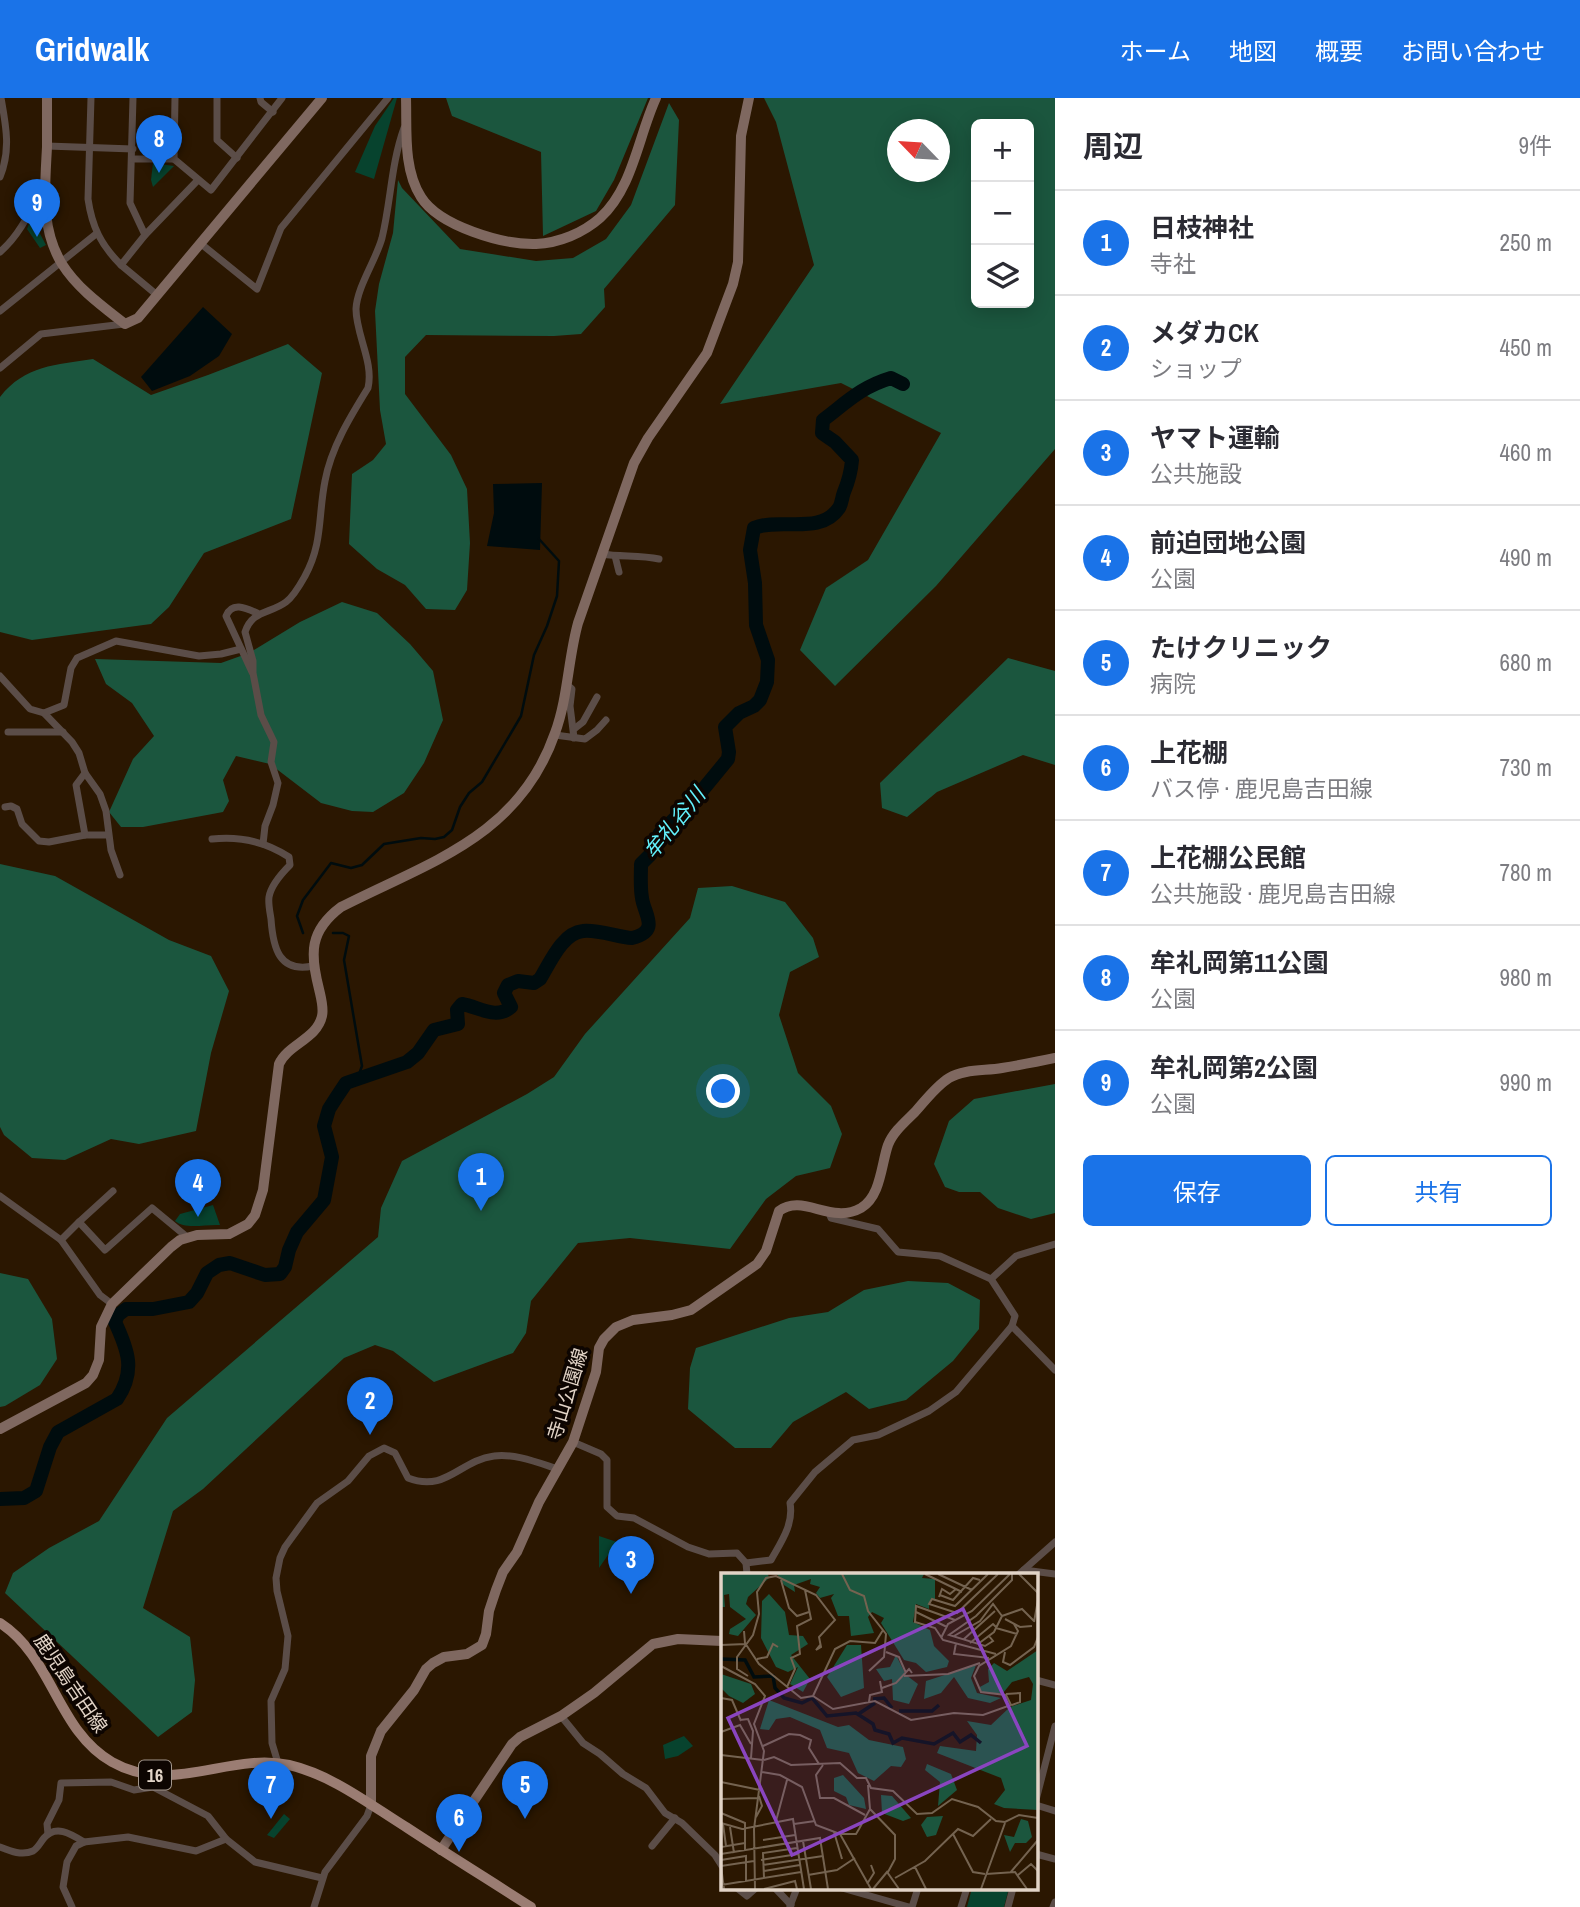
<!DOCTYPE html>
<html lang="ja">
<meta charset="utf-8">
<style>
body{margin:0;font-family:"Archivo Narrow","Noto Sans JP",sans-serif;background:#f2f2f3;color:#2b2b33}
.controls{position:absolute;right:21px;top:21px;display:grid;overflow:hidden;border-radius:10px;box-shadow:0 4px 18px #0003}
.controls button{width:63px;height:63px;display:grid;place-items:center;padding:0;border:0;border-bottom:2px solid #e1e1e2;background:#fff;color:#2b2b33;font:35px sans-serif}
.compass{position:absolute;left:887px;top:21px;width:63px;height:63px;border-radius:50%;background:#fff;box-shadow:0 4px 18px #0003;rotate:295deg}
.you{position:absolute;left:724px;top:994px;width:24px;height:24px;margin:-18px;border:5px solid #fff;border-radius:50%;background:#1a73e8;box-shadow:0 0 0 10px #1a73e833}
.badge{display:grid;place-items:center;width:46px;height:46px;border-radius:50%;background:#1a73e8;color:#fff;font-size:23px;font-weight:700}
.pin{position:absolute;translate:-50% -58px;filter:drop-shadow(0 2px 4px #0008)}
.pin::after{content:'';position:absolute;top:37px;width:24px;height:21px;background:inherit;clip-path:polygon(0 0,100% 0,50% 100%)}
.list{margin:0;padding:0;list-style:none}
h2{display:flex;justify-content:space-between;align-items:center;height:91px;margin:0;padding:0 28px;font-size:30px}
h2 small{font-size:23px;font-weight:400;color:#7c7c81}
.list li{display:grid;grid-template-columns:46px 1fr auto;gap:21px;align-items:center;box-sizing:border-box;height:105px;padding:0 28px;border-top:2px solid #e1e1e2}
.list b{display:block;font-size:26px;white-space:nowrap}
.list p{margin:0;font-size:23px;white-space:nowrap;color:#7c7c81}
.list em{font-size:23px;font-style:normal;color:#7c7c81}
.actions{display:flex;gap:14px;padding:21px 28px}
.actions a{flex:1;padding:16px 0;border:2px solid #1a73e8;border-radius:10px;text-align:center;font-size:24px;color:#1a73e8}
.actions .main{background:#1a73e8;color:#fff}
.icon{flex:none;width:38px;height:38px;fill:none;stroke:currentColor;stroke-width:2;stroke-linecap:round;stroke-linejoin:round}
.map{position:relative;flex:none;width:1055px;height:1809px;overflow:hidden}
header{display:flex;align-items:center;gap:42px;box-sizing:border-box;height:98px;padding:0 35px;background:#1a73e8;color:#fff}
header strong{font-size:33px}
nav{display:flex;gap:38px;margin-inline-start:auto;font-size:24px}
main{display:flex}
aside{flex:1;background:#fff}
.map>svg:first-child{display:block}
.green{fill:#07432e}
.forest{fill:#1b563e;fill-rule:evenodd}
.water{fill:#000c0e}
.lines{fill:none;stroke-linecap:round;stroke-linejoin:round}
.stream{stroke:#000c0e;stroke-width:2.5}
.river{stroke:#000c0e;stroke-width:14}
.street{stroke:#5b4d48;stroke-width:7}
.secondary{stroke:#7f6860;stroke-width:10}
.primary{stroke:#9b7d73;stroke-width:10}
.labels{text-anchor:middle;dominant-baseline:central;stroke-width:7;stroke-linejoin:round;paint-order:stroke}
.shield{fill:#0d0501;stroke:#a2968c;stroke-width:2}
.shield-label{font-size:18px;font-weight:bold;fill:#e2d4c7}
.street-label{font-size:19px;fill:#e2d4c7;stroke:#0d0501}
.water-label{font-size:21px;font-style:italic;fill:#63f1fc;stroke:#0d0501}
.inset-river{fill:none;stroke:#000c0e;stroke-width:3.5}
.inset-road{fill:none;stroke:#746350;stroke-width:2}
.view{fill:#8a45c0;fill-opacity:0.15;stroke:#8a45c0;stroke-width:3.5}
.inset-edge{fill:none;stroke:#e2d4c7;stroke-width:3.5}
</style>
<header>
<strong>Gridwalk</strong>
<nav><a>ホーム</a><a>地図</a><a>概要</a><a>お問い合わせ</a></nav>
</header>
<main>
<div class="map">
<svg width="1055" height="1809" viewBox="0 0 1055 1809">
<rect width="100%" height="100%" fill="#2b1701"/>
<g class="green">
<polygon points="394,0 397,0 374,81 355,74 375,28"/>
<polygon points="153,65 174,68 153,89 151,82"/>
<polygon points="33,116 39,119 38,132 46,147 40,150 27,131"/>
<path d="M213 1107 220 1127C206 1126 185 1132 175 1123L180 1116Z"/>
<polygon points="599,1438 617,1444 599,1470"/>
<polygon points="684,1638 693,1648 678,1658 665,1661 663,1647"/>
<polygon points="284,1716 290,1721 274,1740 267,1737"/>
<polygon points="972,1790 1009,1790 1004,1809 967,1809"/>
</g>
<g class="forest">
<polygon points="446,0 648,0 614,82 596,113 543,138 541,54 452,18"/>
<path d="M764 0H1055V351L936 488 835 588 800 552 826 490 868 462 941 335 841 285 720 306 814 167 776 24ZM976 26H1029V205H976ZM898 32H940V74H898Z"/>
<polygon points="669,5 679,22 675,107 604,191 605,209 581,236 554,238 426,237 405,259 405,296 451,357 467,391 470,445 467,492 455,512 426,511 405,487 377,471 349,446 352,376 373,362 386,346 380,312 375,213 379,186 393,135 398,82 402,90 460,151 536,163 573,160 606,141 631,107"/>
<path d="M288 246 322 275 291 421 204 455 169 509 151 526 32 542 0 534V299C25 267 56 267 93 261L151 297 208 277Z"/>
<polygon points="342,504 377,515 410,546 433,573 443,622 424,665 404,695 373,714 352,713 321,705 270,666 236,658 223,682 229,703 223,714 143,729 121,729 109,714 133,661 154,638 132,605 106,586 95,561 221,565 249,555 300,524"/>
<polygon points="1008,560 1055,573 1055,667 1023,657 937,694 907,719 882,710 880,685"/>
<polygon points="0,766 55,778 169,842 211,858 229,893 211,955 196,1033 139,1046 111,1041 65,1062 32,1060 4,1037 0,1029"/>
<polygon points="732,788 785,804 813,840 819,859 790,874 779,917 798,975 831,1008 842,1036 830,1070 796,1078 766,1101 730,1151 630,1140 578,1145 531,1203 526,1235 513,1255 434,1284 393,1253 375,1247 344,1260 203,1391 173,1413 143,1510 190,1539 195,1582 192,1614 158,1639 5,1495 13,1475 49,1450 99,1423 167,1320 378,1139 381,1110 402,1063 527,996 554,979 585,936 690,820 698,790"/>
<polygon points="1055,986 1055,1115 1031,1121 998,1110 980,1094 959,1094 945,1089 934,1066 949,1023 974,1001"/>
<polygon points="0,1175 28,1181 52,1221 57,1261 40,1287 5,1308 0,1309"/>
<polygon points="908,1183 948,1185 980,1202 979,1231 953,1263 906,1302 869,1311 846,1294 793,1324 771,1350 735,1350 688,1311 690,1270 696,1250 789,1220 828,1214 864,1192"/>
</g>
<g class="water">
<polygon points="203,209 232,236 219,258 190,278 152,293 141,279"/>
<polygon points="542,385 540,452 487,448 494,415 493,386"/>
</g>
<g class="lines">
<g class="stream">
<polyline points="303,835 297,818 303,802 331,765 351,770 362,767 384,746 421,740 435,741 444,739 452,732 460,709 469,695 482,684 521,618 534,557 547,528 557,498 559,463 539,441"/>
<polyline points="333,835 343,835 349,838 344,862 362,968 358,979"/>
</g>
<path class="river" d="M0 1401 24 1400 36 1393 50 1349 58 1334 117 1301C136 1273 128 1252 115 1224L118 1217 126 1211H153L189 1204 197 1195 207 1175 219 1167 230 1165 265 1177 280 1176 285 1169 289 1152 297 1134 324 1102 332 1059 324 1028 329 1011 336 1000 346 985 407 964 418 955 434 932 458 926 457 912 462 906C479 909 496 922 511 909L504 895 508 887 518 883 534 885 540 881C550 865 562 835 583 833 596 831 618 839 632 840 661 833 644 816 642 800 640 789 641 777 641 766L650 757 660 735 696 700 728 661 729 654 725 629 739 615 754 608 760 602 767 584 768 562 756 527 755 485 750 452 754 430C780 419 820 438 839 410 842 405 842 399 844 394 849 382 851 375 852 362L835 344 822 335 823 322C847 304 861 289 891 280L903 286"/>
<g class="street">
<path d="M91 0 88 101C92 129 101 147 121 167L145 137 197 83"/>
<polyline points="133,0 130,105 145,137"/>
<polyline points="175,0 174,61 211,92 282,0"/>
<polyline points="217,0 217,42 237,60"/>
<polyline points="260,0 261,4 273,14"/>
<polyline points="47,48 133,51"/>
<polyline points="132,61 174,61"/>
<path d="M0 79C11 52 6 28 1 0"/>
<polyline points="200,145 257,191 281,130 388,0"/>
<path d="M0 154C21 136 31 111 43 88"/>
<polyline points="121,167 157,197"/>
<polyline points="0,213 96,136"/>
<polyline points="0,270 41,236 124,226"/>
<path d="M602 456C621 459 640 457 659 461"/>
<polyline points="615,458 619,474"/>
<path d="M252 574 226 518C232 503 246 510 257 515"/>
<polyline points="0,578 30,611 44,615 72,644 79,655 85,675 100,696 106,713 111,752 120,777"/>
<polyline points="566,586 572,591 570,608 574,640"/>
<polyline points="44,615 64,607 71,570 77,560 116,543 199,558 221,556 241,551"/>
<polyline points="574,631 583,624 597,599"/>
<polyline points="8,634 63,634"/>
<polyline points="555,637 585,641 597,632 606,622"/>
<polyline points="85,675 76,687 85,737 108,737"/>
<polyline points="5,709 11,708 17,711 22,726 39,743 49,744 85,737"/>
<path d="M212 741C239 738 266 744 289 759L290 767C282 775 271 787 269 799 268 806 270 814 271 821 273 850 279 875 313 868"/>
<path d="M263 746 265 728 273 707 278 685 271 664 274 644 261 617 253 575V563L245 534C252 512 270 516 286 504 294 498 300 487 305 478 323 445 318 418 325 383 331 350 350 319 368 290 374 264 356 237 356 211 357 189 376 162 382 140 391 103 391 66 404 30"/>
<polyline points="0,1098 61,1142 100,1197 112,1206"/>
<polyline points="79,1124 113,1093"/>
<polyline points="61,1142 79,1124 105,1152 152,1110 187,1139"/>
<polyline points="991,1181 1016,1158 1055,1146"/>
<polyline points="1012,1228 1055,1272"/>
<path d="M573 1344 601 1356 607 1362V1409L617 1418 634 1420 688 1449 709 1456 737 1455 746 1465 771 1462C781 1444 794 1426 790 1405L815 1374 853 1342 878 1337 929 1313 956 1294 1012 1228 1015 1218 991 1181 940 1158 898 1154 878 1131 831 1120 829 1115"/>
<polyline points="746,1465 747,1476"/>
<polyline points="1024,1472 1055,1476"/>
<polyline points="1019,1476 1055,1444"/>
<polyline points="1036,1582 1055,1587"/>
<polyline points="561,1618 583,1645 600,1656 623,1676 646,1690 665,1715 682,1725 715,1757 722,1768"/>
<path d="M278 1665 272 1645 271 1603 285 1571 288 1538 277 1493 276 1480 280 1460 285 1449 317 1405 348 1383 369 1358 384 1350 395 1355 408 1380C446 1395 460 1362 494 1358 514 1355 539 1365 558 1371"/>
<polyline points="1036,1702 1055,1628"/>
<polyline points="1036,1707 1055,1713"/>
<polyline points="48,1736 47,1726 59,1702 61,1685 111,1684 134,1692 153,1689 208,1718 226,1741 255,1764 322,1780"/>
<polyline points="652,1748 675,1720"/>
<path d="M0 1749C10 1753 22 1758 33 1753 38 1750 40 1745 44 1740 56 1726 71 1736 84 1744"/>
<polyline points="1036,1756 1055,1761"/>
<polyline points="737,1790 747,1798 756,1790"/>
<polyline points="775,1790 791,1807"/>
<polyline points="842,1790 909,1809"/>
<polyline points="790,1808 797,1790"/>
<polyline points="72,1809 63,1789 67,1764 76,1748 84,1744 128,1739 196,1753 226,1741"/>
<polyline points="314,1809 325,1774 367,1718 371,1707"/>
<polyline points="912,1809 918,1790"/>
<polyline points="961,1809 967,1790"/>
<polyline points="1008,1809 1013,1790"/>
<polyline points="1053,1809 1055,1804"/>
</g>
<g class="secondary">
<path d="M47 0C47 16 47 33 47 49 45 89 40 130 62 166 77 190 102 208 125 226L138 220 322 0"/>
<path d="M406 0C407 32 403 71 421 99 439 128 503 147 536 146 559 145 583 135 600 120 633 90 638 39 656 0"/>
<path d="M0 1331 86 1285 93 1277 99 1262 101 1229 112 1206 171 1149 180 1142 197 1137 229 1136 248 1126 255 1117 263 1092 279 966C288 946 317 941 322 918 324 910 321 900 319 891 310 856 309 833 341 809 429 764 519 739 555 635 568 600 568 561 578 525L634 365 648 340 707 255 733 186 738 164 741 38 749 0"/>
<path d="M371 1707V1658L381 1633 414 1592 426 1571 433 1565 444 1559 467 1556 482 1547 486 1536 489 1513 496 1492 503 1474 517 1454 539 1404 573 1344 596 1274 599 1250 604 1241 616 1229 633 1222 672 1217 691 1212 757 1166 766 1153 779 1113C803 1095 831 1127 861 1110 881 1098 881 1067 888 1047 893 1034 905 1024 915 1014 925 1003 936 988 949 980 964 971 985 973 1002 970 1020 967 1037 964 1055 960"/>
<polyline points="441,1752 512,1646 520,1639 561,1618 594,1595 653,1546 678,1541 722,1543"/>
</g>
<path class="primary" d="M0 1525C53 1559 57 1633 112 1664 172 1698 229 1654 289 1667 332 1677 369 1706 406 1729 447 1756 489 1782 531 1809"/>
</g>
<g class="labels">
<rect class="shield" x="139" y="1662.5" width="32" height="29" rx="5"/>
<g class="shield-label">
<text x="155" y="1677">16</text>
</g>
<g class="street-label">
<text transform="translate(567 1296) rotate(-73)">寺山公園線</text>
<text transform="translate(71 1585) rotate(56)">鹿児島吉田線</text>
</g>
<g class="water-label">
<text transform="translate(674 725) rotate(-51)">牟礼谷川</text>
</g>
</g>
<g transform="translate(721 1475)">
<rect width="317" height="317" fill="#2b1701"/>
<path d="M1 1H47L48 5 27 24 25 31 35 42 17 63 8 61 9 56 25 46 9 34 8 21 3 22 4 34H0ZM56 1H203L201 5 214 6V26L208 29V36L195 31 192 49 209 57 213 73 228 88 226 94 205 99 195 90 183 87 160 50 163 45 151 39 147 44 153 60 130 63 128 43H117L110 25 113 21 99 25 95 20 99 14 89 11 90 6 73 12 74 19 63 12ZM48 21 64 39 68 62 82 63 87 71 70 82 89 106 82 119 69 111 77 94 67 99 55 94 40 65 41 28ZM126 72H140L143 115 120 124 106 104ZM317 77V237L283 235 273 231 284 217 280 205 216 180 219 173 255 178 256 162 246 148 270 152 289 134 310 127 312 111 308 104 291 109 282 120H263L257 115 268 109 267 96 273 90 286 98ZM175 82 185 102 197 111 188 131 172 127 171 106 163 108 155 96 169 94ZM255 92 250 105 256 120 280 125 269 130 247 125 233 104 220 120 203 126 205 108ZM0 101 30 111 34 121 22 130 8 123 0 115ZM48 127 117 154 128 152 148 167 182 174 185 186 180 194 170 193 153 208 137 200 128 180 106 175 99 157 69 144 55 146 48 157 39 156ZM206 191 230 201 236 217 217 233 219 209 204 197ZM122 202 143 225 145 236 128 232 125 224 113 218V205ZM160 222 171 223 190 245 182 248 161 240ZM222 243 215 262 206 264 200 252 206 244ZM300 246 307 248 311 264 305 270H294L289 279 283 262 293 264Z" fill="#1b563e"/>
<path class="inset-river" d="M0 86 24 87 33 104 52 103 54 115 63 125 81 130 91 125 106 143 135 140 152 151 154 157 168 161 172 170 181 165 213 171 232 160 239 169 250 162 260 170M152 126 163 125 171 135M178 138H211L218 132M136 142 154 130"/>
<path class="inset-road" d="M121 1 129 17 143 23 147 38 165 61 163 84 148 98M204 1 241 19M217 1 251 17M267 1 234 33 211 26 208 31 236 40 277 1M298 1 317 20M60 7 68 35 76 43 88 39M219 22 232 27 252 5 259 7M218 24 221 16 229 21 235 16M195 39 226 54M281 43 301 36 313 48M284 46 299 54 311 53M234 47 195 33 194 49 214 55 222 67 275 81M313 49 317 27M275 55 296 61M23 58 24 70 38 91 80 125 92 123 112 136 154 128 190 147 233 140 262 142 290 132 285 122 260 119 253 103 258 93 290 73 297 58 293 51M233 63 259 48 272 31 281 43 273 59 257 71M268 63 272 68 264 73 228 62 255 43 291 7V1M220 65 227 51 251 38 289 1M243 66 274 38M235 70 233 81 268 85M249 70 272 51 275 54M0 72 25 71M165 79 178 84 185 100M284 79 282 89 289 92 313 74 317 64M36 86 46 84 52 71 57 74M0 93 34 111 44 123 33 151 43 178 33 256 34 316M27 103 16 96V84L32 62 38 41 36 19 45 5 55 3 95 22 114 47 98 64 100 74 95 77 99 72M183 103 227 101 259 90M66 114 74 96 70 85 79 81 76 53 90 46 84 17M161 115 175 110 188 96 191 100M285 121 299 120V129L291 132M92 123 114 76 129 68 154 70 162 57M0 125 11 127 20 148M148 129 149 122 161 119 159 108M19 147 27 146 32 158 30 185M0 159 19 152 30 171M42 173 68 161 79 162 90 167 88 175 98 191M0 182 42 187M43 187 53 184 70 192 119 190 136 205H145L150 215 172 218 196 241 211 240 231 226 257 234 275 248 284 249 298 242 317 245M102 192 95 202 99 225H113L144 242M41 199 59 202 81 214 95 252 119 261H135L138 256 149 236 147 212M0 209 39 217M0 226 37 225M149 236 174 262V286L167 299M0 240 24 250V277M35 244 41 233 38 223M55 248 66 207M0 250 21 256 72 246 83 316M2 251 5 273M73 251 94 248M9 254 13 280M113 259 121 286M119 261 150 316M232 261 252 299 264 301M42 267 74 262M82 268 90 316M0 274 24 270M0 281 99 265 107 316M0 287 25 283V308M40 287 77 281M42 292 102 283M0 293 33 288M0 293 3 316M194 294 205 316M43 298 79 292M289 300 317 267M265 301 294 299 306 316M87 302 116 297 134 285M297 302 310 291 317 298M43 305 42 280 76 275M174 305 204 288 237 256 252 263 270 246M146 311 153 300 150 292M0 312 80 299M43 316 74 308 76 316M152 316 166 299 178 316M260 316 284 250"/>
<path class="view" d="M242 36 306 173 71 282 7 145Z"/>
<rect width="317" height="317" class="inset-edge"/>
</g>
</svg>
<div class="controls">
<button>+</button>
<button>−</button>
<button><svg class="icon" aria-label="layers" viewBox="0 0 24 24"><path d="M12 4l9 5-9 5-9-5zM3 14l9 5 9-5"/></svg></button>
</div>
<svg class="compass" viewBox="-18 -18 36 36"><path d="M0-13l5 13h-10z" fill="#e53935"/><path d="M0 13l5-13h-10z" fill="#7c7c81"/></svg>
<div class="you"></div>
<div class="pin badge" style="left:481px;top:1113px">1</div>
<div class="pin badge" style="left:370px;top:1337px">2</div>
<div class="pin badge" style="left:631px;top:1496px">3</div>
<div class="pin badge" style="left:198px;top:1119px">4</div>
<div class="pin badge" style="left:525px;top:1721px">5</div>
<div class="pin badge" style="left:459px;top:1754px">6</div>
<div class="pin badge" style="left:271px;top:1721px">7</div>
<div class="pin badge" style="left:159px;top:75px">8</div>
<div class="pin badge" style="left:37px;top:139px">9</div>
</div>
<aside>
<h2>周辺<small>9件</small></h2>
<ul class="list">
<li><span class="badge">1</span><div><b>日枝神社</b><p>寺社</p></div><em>250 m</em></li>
<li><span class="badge">2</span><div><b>メダカCK</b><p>ショップ</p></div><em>450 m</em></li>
<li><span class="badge">3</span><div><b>ヤマト運輸</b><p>公共施設</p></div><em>460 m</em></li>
<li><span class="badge">4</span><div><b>前迫団地公園</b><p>公園</p></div><em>490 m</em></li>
<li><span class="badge">5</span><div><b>たけクリニック</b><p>病院</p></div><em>680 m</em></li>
<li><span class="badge">6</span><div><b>上花棚</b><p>バス停 · 鹿児島吉田線</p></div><em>730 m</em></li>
<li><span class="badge">7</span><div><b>上花棚公民館</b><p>公共施設 · 鹿児島吉田線</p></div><em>780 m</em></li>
<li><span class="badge">8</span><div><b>牟礼岡第11公園</b><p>公園</p></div><em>980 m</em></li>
<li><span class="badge">9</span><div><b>牟礼岡第2公園</b><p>公園</p></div><em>990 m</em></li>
</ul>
<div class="actions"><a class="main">保存</a><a>共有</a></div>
</aside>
</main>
